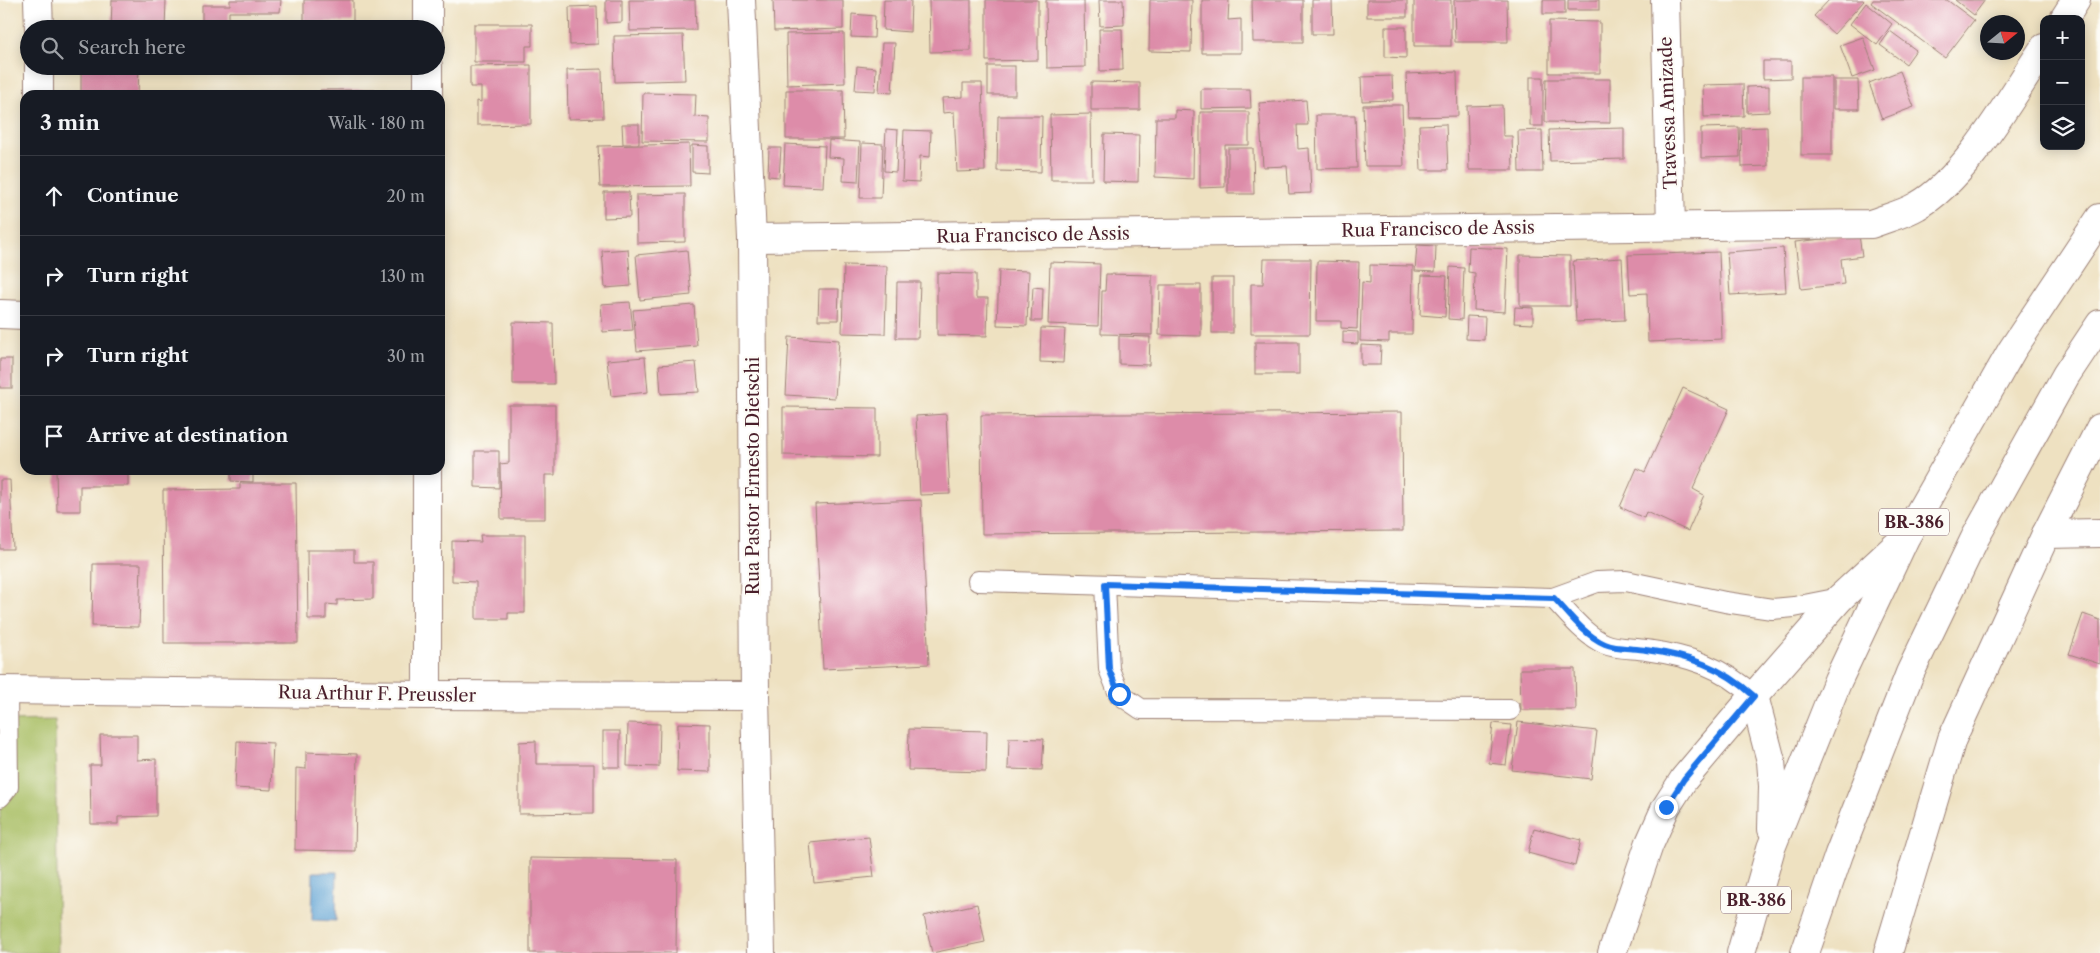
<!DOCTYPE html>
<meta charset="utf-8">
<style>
body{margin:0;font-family:"Libre Caslon Text",serif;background:#20242c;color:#f1f3f6}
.controls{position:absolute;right:15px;top:15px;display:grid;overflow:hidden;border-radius:10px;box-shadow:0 2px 12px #0003}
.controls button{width:45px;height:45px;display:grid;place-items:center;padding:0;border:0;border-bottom:1px solid #363941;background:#171b24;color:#f1f3f6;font:25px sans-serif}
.compass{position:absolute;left:1980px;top:15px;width:45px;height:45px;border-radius:50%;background:#171b24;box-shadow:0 2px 12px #0003;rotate:72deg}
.stop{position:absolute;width:15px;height:15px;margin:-11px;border:4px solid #1a73e8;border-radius:50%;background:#fff}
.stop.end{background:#1a73e8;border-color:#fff;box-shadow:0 1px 5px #0008}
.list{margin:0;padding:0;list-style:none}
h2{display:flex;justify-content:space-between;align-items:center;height:65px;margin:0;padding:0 20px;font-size:21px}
h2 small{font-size:16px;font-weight:400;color:#9ea1a6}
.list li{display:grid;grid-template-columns:32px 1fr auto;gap:15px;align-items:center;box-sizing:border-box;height:80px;padding:0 20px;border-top:1px solid #363941}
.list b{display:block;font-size:19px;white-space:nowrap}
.list em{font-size:16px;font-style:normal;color:#9ea1a6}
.icon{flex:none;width:28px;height:28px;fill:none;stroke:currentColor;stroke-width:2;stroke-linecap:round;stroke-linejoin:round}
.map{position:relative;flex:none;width:2100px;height:953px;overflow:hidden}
.search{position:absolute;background:#171b24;box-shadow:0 2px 12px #0003;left:20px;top:20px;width:425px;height:55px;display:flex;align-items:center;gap:12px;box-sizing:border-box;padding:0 18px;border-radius:28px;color:#9ea1a6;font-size:19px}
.panel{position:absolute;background:#171b24;box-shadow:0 2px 12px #0003;left:20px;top:90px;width:425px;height:385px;border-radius:15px}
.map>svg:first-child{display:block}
.green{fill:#a7bd62;stroke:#786e46}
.water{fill:#5fa3d4;stroke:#546180}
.building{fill:#dd8ca9}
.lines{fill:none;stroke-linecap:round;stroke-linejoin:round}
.lane-casing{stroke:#9c8076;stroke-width:22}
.street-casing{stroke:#9c8076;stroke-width:30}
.secondary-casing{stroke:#9c8076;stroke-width:30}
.highway-casing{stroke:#9c8076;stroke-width:30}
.lane{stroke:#fff;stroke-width:20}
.street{stroke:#fff;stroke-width:28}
.secondary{stroke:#fff;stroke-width:28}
.highway{stroke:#fff;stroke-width:28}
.route{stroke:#1a73e8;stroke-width:6}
.labels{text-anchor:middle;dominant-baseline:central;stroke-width:4.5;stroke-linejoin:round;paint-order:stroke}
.shield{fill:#fdfcf7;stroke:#806168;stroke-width:1}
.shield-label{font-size:16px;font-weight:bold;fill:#4a1f2b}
.street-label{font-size:18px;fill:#4a1f2b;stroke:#fdfcf7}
</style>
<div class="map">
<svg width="2100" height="953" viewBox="0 0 2100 953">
<rect width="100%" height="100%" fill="#fdfcf7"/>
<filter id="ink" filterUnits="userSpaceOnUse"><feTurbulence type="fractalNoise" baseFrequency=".02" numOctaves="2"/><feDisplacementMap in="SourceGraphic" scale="10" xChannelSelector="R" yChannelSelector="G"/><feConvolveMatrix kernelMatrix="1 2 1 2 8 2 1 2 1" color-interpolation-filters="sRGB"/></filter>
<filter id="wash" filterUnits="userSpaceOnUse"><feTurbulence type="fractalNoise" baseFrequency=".0096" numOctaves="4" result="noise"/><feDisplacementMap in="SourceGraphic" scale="20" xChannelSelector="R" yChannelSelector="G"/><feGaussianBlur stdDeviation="1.12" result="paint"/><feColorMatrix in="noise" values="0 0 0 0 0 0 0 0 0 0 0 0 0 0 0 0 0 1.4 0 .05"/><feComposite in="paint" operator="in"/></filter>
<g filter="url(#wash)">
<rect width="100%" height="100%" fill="#eee1c1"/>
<polygon class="green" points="55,720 58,953 0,953 0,721"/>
<polygon class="water" points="313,872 337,872 336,921 312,920"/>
<g id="blocks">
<g class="building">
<polygon points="112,0 166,0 165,29 111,29"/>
<polygon points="230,0 281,0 280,12 229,12 229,29 202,29 202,5 230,5"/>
<rect x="304" y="0" width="49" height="22"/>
<polygon points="606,0 622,0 622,22 606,23"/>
<polygon points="629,0 695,0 696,30 630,31"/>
<polygon points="773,0 843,0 843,29 774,31"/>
<polygon points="884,0 911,0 910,32 883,30"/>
<polygon points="929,0 971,0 971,51 930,52"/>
<polygon points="986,0 1038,0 1038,60 986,61"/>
<polygon points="1046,0 1084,0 1085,67 1047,68"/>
<polygon points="1099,0 1123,0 1124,25 1100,26"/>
<polygon points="1150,0 1192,0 1191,52 1149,51"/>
<polygon points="1202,0 1229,0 1228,20 1241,19 1241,53 1202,53"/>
<polygon points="1252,0 1303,0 1303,42 1253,42"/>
<polygon points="1312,0 1332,0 1333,34 1312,34"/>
<rect x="1367" y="0" width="40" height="17"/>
<rect x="1414" y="0" width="37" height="46"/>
<polygon points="1454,0 1507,0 1508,42 1455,42"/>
<rect x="1543" y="0" width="22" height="14"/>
<rect x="1568" y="0" width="31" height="10"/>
<polygon points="1829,0 1863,0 1864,1 1834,34 1814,16"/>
<polygon points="1873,0 1947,0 1974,20 1945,58 1871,3"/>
<polygon points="1955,0 1985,0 1974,15"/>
<polygon points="1866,3 1892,24 1877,45 1850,24"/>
<polygon points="597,6 598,44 570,45 569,7"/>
<polygon points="852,14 875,16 874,38 851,37"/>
<polygon points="1549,21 1600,22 1600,73 1549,73"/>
<polygon points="474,24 532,24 532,46 526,46 526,62 474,62"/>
<rect x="311" y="26" width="39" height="3"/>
<polygon points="1385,27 1406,27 1406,58 1385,57"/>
<polygon points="1099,29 1122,29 1123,70 1100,71"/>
<polygon points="1890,31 1916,50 1906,64 1880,45"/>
<polygon points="844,33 845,83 787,85 786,34"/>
<polygon points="683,35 685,80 615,82 614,36"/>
<polygon points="1863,37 1875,70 1852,78 1840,45"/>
<polygon points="882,43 895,43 892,93 879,92"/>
<polygon points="1763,61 1791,61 1791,78 1763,79"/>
<polygon points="531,65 531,124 477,125 477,101 481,102 481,87 470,87 470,66"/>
<polygon points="81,66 139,66 138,95 81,95"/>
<polygon points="311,66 350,66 350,68 311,69"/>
<polygon points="857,66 876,68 875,91 855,90"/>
<rect x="988" y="66" width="27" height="29"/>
<polygon points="602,69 603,118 568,119 567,70"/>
<polygon points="1900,71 1914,107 1882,119 1869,83"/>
<polygon points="1457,72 1458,116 1408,117 1406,74"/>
<polygon points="1392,76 1393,100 1362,101 1361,77"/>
<rect x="1530" y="77" width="13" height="49"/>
<rect x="1801" y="77" width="31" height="78"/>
<polygon points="1546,79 1610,79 1610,123 1545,122"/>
<polygon points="1834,80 1858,80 1859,109 1834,109"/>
<polygon points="1091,82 1140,83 1140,110 1091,110"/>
<polygon points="963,83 982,83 985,171 957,172 954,112 943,113 942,98 963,97"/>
<polygon points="1743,84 1744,116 1704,117 1703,85"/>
<polygon points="1769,86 1769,112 1747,113 1747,87"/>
<polygon points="1201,89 1250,89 1251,108 1201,109"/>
<polygon points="320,90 376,90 377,95 320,95"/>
<polygon points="786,90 843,90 844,139 786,139"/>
<polygon points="643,93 696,94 695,117 709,118 709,142 642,141"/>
<polygon points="1306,100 1308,125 1297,125 1298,149 1309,148 1311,193 1289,194 1287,166 1263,167 1259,103"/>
<polygon points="1363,105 1402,105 1404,166 1365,166"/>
<polygon points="1502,105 1503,136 1512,136 1513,170 1469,170 1467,106"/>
<polygon points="1175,110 1194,111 1193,179 1155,177 1156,118 1175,118"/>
<polygon points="1200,112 1249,112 1249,145 1225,145 1225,187 1200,188"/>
<polygon points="1091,114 1092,180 1051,180 1050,115"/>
<polygon points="1316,115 1355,115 1357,168 1317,169"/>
<polygon points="998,116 1042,116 1041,172 997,171"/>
<polygon points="622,124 639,124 639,144 623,144"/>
<polygon points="1446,124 1448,170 1421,170 1419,125"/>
<polygon points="1739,127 1740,157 1701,158 1701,128"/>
<polygon points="1767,127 1768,166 1742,167 1741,128"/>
<polygon points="1624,128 1624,159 1550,161 1549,130"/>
<polygon points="886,129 898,130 896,172 884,171"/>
<polygon points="904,130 931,131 930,157 920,156 919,182 902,181"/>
<polygon points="1542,130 1543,172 1519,172 1518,131"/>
<polygon points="1104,134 1139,135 1138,182 1103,181"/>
<polygon points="829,140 860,142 858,182 843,181 844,158 828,157"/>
<polygon points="862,143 883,144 881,198 860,198"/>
<polygon points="689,144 690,186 600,187 598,146"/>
<polygon points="785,144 825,146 823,187 783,185"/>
<polygon points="692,145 708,146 708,173 692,172"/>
<polygon points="769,148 781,148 779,177 768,176"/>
<polygon points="1228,148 1253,148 1254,194 1228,194"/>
<polygon points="604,192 629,192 630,217 604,218"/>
<polygon points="685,194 685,242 637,243 636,195"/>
<polygon points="1859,235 1862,256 1841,259 1844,284 1801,289 1795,242"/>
<polygon points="1417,245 1436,246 1435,272 1415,271"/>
<polygon points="1469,247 1508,249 1505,312 1474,310 1475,273 1468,272"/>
<polygon points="1783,248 1786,292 1730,295 1727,252"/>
<polygon points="628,249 631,286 605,288 602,251"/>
<polygon points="687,250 691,295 640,300 636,255"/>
<polygon points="1719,252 1722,339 1648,342 1647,293 1630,294 1628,255"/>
<polygon points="1520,255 1570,256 1570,306 1520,306"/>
<polygon points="1622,258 1625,320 1576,322 1573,261"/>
<polygon points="1264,259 1311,259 1310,334 1251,334 1251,284 1263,284"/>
<polygon points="1317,261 1359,262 1357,329 1341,328 1341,321 1316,321"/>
<polygon points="1050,262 1100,264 1098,326 1048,324"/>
<polygon points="844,265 887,266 885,334 842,333"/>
<polygon points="1370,265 1413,266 1412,334 1389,334 1389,342 1360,341 1362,282 1370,283"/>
<polygon points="1450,267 1464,268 1462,320 1448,319"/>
<polygon points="999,270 1029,271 1027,326 997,325"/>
<polygon points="937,273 976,274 976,298 988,298 987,336 937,335"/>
<polygon points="1106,274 1152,275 1152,335 1101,334 1102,291 1105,291"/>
<polygon points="1422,275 1447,276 1445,317 1420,315"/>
<rect x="1212" y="278" width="21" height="55"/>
<polygon points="897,282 920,282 918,338 896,338"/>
<polygon points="1160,285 1201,285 1201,336 1159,335"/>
<polygon points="1033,287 1043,288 1042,321 1031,321"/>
<polygon points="819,289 839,289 838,320 818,320"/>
<polygon points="630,302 633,330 603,332 601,304"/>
<polygon points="694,305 697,346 637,351 633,310"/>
<polygon points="1515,307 1533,308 1533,324 1514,323"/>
<polygon points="1467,316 1485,317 1484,340 1466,339"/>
<polygon points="513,322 553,323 554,384 513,384"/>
<polygon points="1041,328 1065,329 1063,363 1040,362"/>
<polygon points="1343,331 1358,332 1358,344 1343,343"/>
<polygon points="1119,336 1150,337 1149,365 1119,364"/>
<polygon points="789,337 839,340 835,398 786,395"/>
<rect x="1255" y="342" width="44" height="32"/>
<polygon points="1361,345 1381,346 1380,365 1361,365"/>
<polygon points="645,357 648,392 611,396 607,360"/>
<rect x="0" y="359" width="12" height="29"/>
<polygon points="696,362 699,392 661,394 659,365"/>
<polygon points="1683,388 1729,409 1693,489 1704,495 1688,531 1646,512 1644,518 1620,507 1637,468 1645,472"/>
<polygon points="509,405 555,405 555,475 545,475 545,519 501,519 500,464 509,463"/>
<polygon points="783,407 877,408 877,457 783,455"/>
<polygon points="1402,412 1403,531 982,534 981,415"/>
<polygon points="946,414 950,494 920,495 916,416"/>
<polygon points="475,451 499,451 499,488 475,487"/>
<polygon points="56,470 128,470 128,486 80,486 80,511 57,511"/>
<polygon points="231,470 253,470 253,482 231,481"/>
<polygon points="0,480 10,480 13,549 0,549"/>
<polygon points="240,483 296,483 298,643 164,643 163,490 240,489"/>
<polygon points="921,500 929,664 823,669 815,504"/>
<polygon points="480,535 525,535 525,613 508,613 508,619 476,619 476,582 452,581 452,541 481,542"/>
<polygon points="307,550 354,550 354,562 373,562 373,599 337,600 337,605 326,604 326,619 308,619"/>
<polygon points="93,564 141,564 139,627 92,626"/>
<polygon points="2083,614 2100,620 2100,664 2069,654"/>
<polygon points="1520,669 1575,669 1576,710 1521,710"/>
<polygon points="1518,722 1597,731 1591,779 1512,770"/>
<polygon points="628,723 660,724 659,767 627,766"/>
<polygon points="678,723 710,724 710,772 677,771"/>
<polygon points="1493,723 1511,725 1506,765 1489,763"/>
<polygon points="909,729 987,731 986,772 908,770"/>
<rect x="603" y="731" width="17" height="36"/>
<polygon points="100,735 137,735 137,760 156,759 156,816 118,817 118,824 91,824 90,765 101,765"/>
<polygon points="1009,738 1044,739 1042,770 1008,769"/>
<polygon points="237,741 273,743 271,790 235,788"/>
<polygon points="536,741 536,764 594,764 594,813 519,814 519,742"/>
<polygon points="306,752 357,754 355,851 295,850 296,768 306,769"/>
<polygon points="1534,828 1581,840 1575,866 1528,853"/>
<polygon points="869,837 874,877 814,883 810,843"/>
<polygon points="530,858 677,860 676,953 530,953"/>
<polygon points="977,904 985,942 932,953 924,916"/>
</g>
</g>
</g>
<g filter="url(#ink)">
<use href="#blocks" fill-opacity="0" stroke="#9c8076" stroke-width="1"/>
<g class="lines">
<defs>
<g id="lane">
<polyline points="978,581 1553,598 1597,582 1626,581 1725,602 1772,609 1794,607 1840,598"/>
<polyline points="1105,585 1109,669 1119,694 1141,709 1510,710"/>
<path d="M1553 598C1569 614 1584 635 1605 644 1616 649 1634 648 1646 650 1689 656 1721 666 1754 696"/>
<polyline points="0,797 8,787 7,690"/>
</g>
<g id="street">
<polyline points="38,0 39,29"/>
<polyline points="741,0 752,238 755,696"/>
<polyline points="1665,0 1671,226"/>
<polyline points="2064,19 2076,0"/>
<polyline points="428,29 428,0"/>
<polyline points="39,66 39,95"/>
<polyline points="428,95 428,66"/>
<path d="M752 238 1871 224C1886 218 1904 214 1917 206 1966 179 2012 95 2044 48"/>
<polyline points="0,314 25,315"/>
<polyline points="427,470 427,695"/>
</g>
<g id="secondary">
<polyline points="2046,534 2100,533"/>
<polyline points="0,690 427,695 755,696 761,953"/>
<polyline points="1612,953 1649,845 1666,807 1684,779 1754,696 1840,598"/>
<polyline points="1888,953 1952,739 2046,534 2100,428"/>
</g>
<g id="highway">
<polyline points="1840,598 1895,547"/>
<polyline points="1754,696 1771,761 1773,786 1772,829"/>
<polyline points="1741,953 1771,848 1838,680 1905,538 2012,350 2100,218"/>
<polyline points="1805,953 1839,854 1910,673 1975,538 2066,375 2100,324"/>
</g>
</defs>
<use href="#lane" class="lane-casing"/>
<use href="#street" class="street-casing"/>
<use href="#secondary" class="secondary-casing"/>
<use href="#highway" class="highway-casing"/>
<use href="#lane" class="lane"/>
<use href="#street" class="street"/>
<use href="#secondary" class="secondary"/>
<use href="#highway" class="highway"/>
</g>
</g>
<g class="lines" filter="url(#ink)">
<path class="route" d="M1119 694 1109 669 1105 584 1554 598C1569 614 1584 635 1605 644 1616 649 1634 648 1646 650 1689 656 1721 666 1754 696L1684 779 1666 807"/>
</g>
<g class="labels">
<g class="shield">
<rect x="1879" y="508.5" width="70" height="27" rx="4"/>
<rect x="1721" y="886.5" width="70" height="27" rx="4"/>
</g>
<g class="shield-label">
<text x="1914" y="522">BR-386</text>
<text x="1756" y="900">BR-386</text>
</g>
<g class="street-label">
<text transform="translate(1668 113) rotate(-92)">Travessa Amizade</text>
<text transform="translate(1438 229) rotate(-1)">Rua Francisco de Assis</text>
<text transform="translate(1033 235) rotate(-1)">Rua Francisco de Assis</text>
<text transform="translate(753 476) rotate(-90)">Rua Pastor Ernesto Dietschi</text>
<text transform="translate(377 694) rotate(1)">Rua Arthur F. Preussler</text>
</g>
</g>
</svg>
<div class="controls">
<button>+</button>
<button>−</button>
<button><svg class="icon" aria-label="layers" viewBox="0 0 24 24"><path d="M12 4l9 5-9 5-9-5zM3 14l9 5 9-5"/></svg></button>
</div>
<svg class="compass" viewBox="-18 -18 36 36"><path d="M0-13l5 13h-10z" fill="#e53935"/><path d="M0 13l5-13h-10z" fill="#9ea1a6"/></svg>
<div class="stop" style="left:1119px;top:694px"></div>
<div class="stop end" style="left:1666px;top:807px"></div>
<div class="search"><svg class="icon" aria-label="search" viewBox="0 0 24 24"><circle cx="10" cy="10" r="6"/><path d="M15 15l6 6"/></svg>Search here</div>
<section class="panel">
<h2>3 min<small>Walk · 180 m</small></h2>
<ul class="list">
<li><svg class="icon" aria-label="ahead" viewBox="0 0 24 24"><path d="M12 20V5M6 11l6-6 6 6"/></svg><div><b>Continue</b></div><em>20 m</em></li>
<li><svg class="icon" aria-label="right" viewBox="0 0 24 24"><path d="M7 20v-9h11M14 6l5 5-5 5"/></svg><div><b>Turn right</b></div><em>130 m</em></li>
<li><svg class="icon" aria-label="right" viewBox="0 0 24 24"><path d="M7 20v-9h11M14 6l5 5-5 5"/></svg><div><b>Turn right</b></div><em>30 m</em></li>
<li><svg class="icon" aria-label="arrive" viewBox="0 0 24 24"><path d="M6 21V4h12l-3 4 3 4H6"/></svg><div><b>Arrive at destination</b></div></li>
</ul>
</section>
</div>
